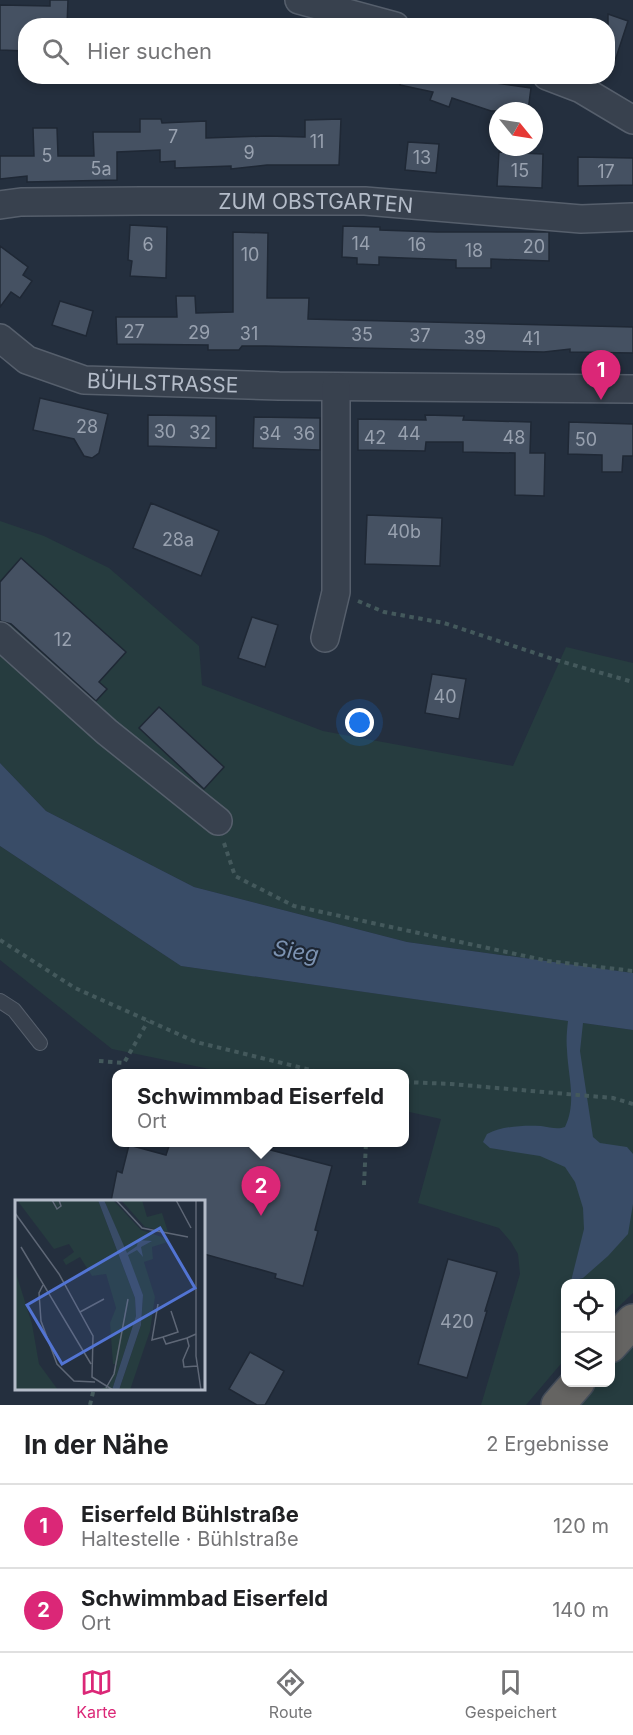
<!DOCTYPE html>
<html lang="de">
<meta charset="utf-8">
<style>
body{margin:0;font-family:Inter,sans-serif;background:#f6f6f6;color:#202124}
.controls{position:absolute;right:18px;bottom:18px;display:grid;overflow:hidden;border-radius:12px;box-shadow:0 3px 9px #0003}
.controls button{width:54px;height:54px;display:grid;place-items:center;padding:0;border:0;border-bottom:2px solid #e0e0e0;background:#fff;color:#202124;font:30px sans-serif}
.compass{position:absolute;left:489px;top:102px;width:54px;height:54px;border-radius:50%;background:#fff;box-shadow:0 3px 9px #0003;rotate:120deg}
.you{position:absolute;left:360px;top:723px;width:21px;height:21px;margin:-15px;border:4px solid #fff;border-radius:50%;background:#1a73e8;box-shadow:0 0 0 9px #1a73e833}
.badge{display:grid;place-items:center;width:39px;height:39px;border-radius:50%;background:#db2777;color:#fff;font-size:20px;font-weight:700}
.pin{position:absolute;translate:-50% -50px;filter:drop-shadow(0 2px 3px #0008)}
.pin::after{content:'';position:absolute;top:32px;width:21px;height:18px;background:inherit;clip-path:polygon(0 0,100% 0,50% 100%)}
.popup{position:absolute;left:112px;top:1069px;width:297px;height:78px;box-sizing:border-box;display:grid;place-content:center;border-radius:12px;background:#fff;filter:drop-shadow(0 2px 4px #0005);font-size:20px;white-space:nowrap;color:#757577}
.popup b{font-size:22px;color:#202124}
.popup::after{content:'';position:absolute;left:50%;top:100%;margin-left:-12px;border:12px solid transparent;border-top-color:#fff}
.list{margin:0;padding:0;list-style:none}
h2{display:flex;justify-content:space-between;align-items:center;height:78px;margin:0;padding:0 24px;font-size:26px}
h2 small{font-size:20px;font-weight:400;color:#757577}
.list li{display:grid;grid-template-columns:39px 1fr auto;gap:18px;align-items:center;box-sizing:border-box;height:84px;padding:0 24px;border-top:2px solid #e0e0e0}
.list b{display:block;font-size:22px;white-space:nowrap}
.list p{margin:0;font-size:20px;white-space:nowrap;color:#757577}
.list em{font-size:20px;font-style:normal;color:#757577}
.icon{flex:none;width:33px;height:33px;fill:none;stroke:currentColor;stroke-width:2;stroke-linecap:round;stroke-linejoin:round}
.map{position:relative;flex:none;width:633px;height:1405px;overflow:hidden}
.search{position:absolute;background:#fff;box-shadow:0 3px 9px #0003;left:18px;right:18px;top:18px;height:66px;display:flex;align-items:center;gap:15px;box-sizing:border-box;padding:0 21px;border-radius:24px;color:#757577;font-size:22px}
.sheet{height:246px;background:#fff}
nav{display:flex;justify-content:space-around;align-items:center;box-sizing:border-box;height:84px;border-top:2px solid #e0e0e0;background:#fff;font-size:16px;color:#757577}
nav a{display:grid;justify-items:center;gap:3px}
nav .on{color:#db2777}
.map>svg:first-child{display:block}
.green{fill:#263c3f}
.water{fill:#394c67}
.building{fill:#455162;stroke:#1f2835;stroke-width:1.5}
.lines{fill:none;stroke-linecap:round;stroke-linejoin:round}
.service-casing{stroke:#565f6c;stroke-width:16}
.minor-casing{stroke:#565f6c;stroke-width:30}
.trunk-casing{stroke:#434c59;stroke-width:36}
.path{stroke:#44595c;stroke-width:4;stroke-dasharray:4.5 4.5;stroke-linecap:butt}
.service{stroke:#38414e;stroke-width:14}
.minor{stroke:#38414e;stroke-width:27}
.trunk{stroke:#656462;stroke-width:33}
.labels{text-anchor:middle;dominant-baseline:central;stroke-width:4.5;stroke-linejoin:round;paint-order:stroke}
.number-label{font-size:18px;fill:#98a1af}
.street-label{font-size:21px;fill:#b4bcc9;stroke:#1d2633}
.water-label{font-size:22px;font-style:italic;fill:#7c92b1;stroke:#1d2633}
.inset-road{fill:none;stroke:#5e6776;stroke-width:1.5}
.view{fill:#5274d3;fill-opacity:0.15;stroke:#5274d3;stroke-width:3}
.inset-edge{fill:none;stroke:#b4bcc9;stroke-width:3}
</style>
<div class="map">
<svg width="633" height="1405" viewBox="0 0 633 1405">
<rect width="100%" height="100%" fill="#242f3e"/>
<g class="green">
<polygon points="0,521 44,536 109,568 199,646 202,685 323,731 513,766 566,647 633,663 633,973 407,942 194,887 46,811 0,763"/>
<polygon points="0,846 181,966 633,1030 633,1293 611,1314 610,1284 566,1284 565,1359 526,1405 481,1405 520,1274 518,1254 511,1242 499,1228 418,1203 441,1119 405,1111 405,1074 229,1073 112,1049 0,960"/>
<polygon points="633,1342 633,1405 572,1405 591,1383 610,1382 611,1364"/>
</g>
<path class="water" d="M0 763 46 811 194 887 407 942 633 973V1030L583 1023 580 1051 593 1137 600 1143 627 1147 633 1154V1204L628 1234 608 1256 583 1278 571 1281 584 1229 583 1208 575 1182 565 1167 540 1156 490 1148 483 1142 487 1134C503 1126 524 1125 541 1126 550 1127 557 1130 565 1127 577 1102 568 1076 567 1050 566 1040 567 1030 568 1021L181 966 0 846Z"/>
<g class="building">
<polygon points="50,0 68,0 67,26 26,26 26,51 0,50 0,5 50,6"/>
<polygon points="608,14 628,21 611,73 608,72"/>
<polygon points="401,76 461,76 461,78 531,88 528,111 491,111 452,98 449,107 430,100 433,92 400,85"/>
<polygon points="140,119 161,119 162,123 206,121 206,138 267,136 305,137 305,120 341,119 339,165 267,165 231,169 231,166 175,168 175,161 160,162 160,150 117,152 117,180 27,182 27,176 0,179 0,156 34,156 33,128 57,128 58,156 94,156 93,132 140,132"/>
<polygon points="408,142 439,144 436,173 405,170"/>
<polygon points="499,152 543,154 542,188 497,186"/>
<polygon points="578,157 633,158 633,185 578,186"/>
<polygon points="130,225 167,227 166,278 130,276 132,261 128,260"/>
<polygon points="343,226 380,227 380,230 437,232 549,232 549,261 491,259 491,268 456,268 456,260 379,257 379,265 357,264 357,258 342,257"/>
<polygon points="233,232 268,233 267,298 309,298 308,319 633,327 633,353 570,352 570,349 544,352 265,346 242,346 239,350 208,350 208,345 117,344 116,317 177,317 176,296 195,296 196,313 233,312"/>
<polygon points="0,246 28,267 23,275 32,281 20,298 11,292 0,307"/>
<polygon points="60,301 93,311 86,336 52,325"/>
<polygon points="40,398 108,414 99,453 92,458 84,456 74,439 33,430"/>
<polygon points="148,415 216,416 216,448 148,446"/>
<polygon points="425,415 464,416 463,420 531,422 530,453 545,453 544,496 515,495 515,453 463,452 463,442 426,442 425,451 358,450 358,419 426,420"/>
<polygon points="254,417 320,418 320,450 253,448"/>
<polygon points="569,422 633,424 633,456 623,456 622,472 602,472 602,455 568,454"/>
<polygon points="151,503 219,531 201,576 133,548"/>
<polygon points="367,515 442,518 440,566 365,564"/>
<polygon points="21,558 126,652 99,682 107,689 96,701 11,624 0,621 0,582"/>
<polygon points="252,617 278,625 265,667 238,658"/>
<polygon points="432,674 466,679 459,719 425,713"/>
<polygon points="159,707 224,767 204,789 139,728"/>
<polygon points="170,1143 244,1143 332,1166 315,1230 318,1231 303,1286 275,1278 276,1274 204,1254 204,1201 111,1201 117,1171 122,1173 129,1145 166,1155"/>
<polygon points="448,1259 497,1272 485,1311 487,1311 467,1378 418,1364"/>
<polygon points="250,1352 284,1371 265,1405 257,1405 229,1389"/>
</g>
<g class="lines">
<defs>
<polyline id="service" points="0,1001 14,1010 40,1043"/>
<g id="minor">
<polyline points="299,0 395,26"/>
<polyline points="547,76 581,89 633,120"/>
<path id="s1" d="M0 205 21 202 141 201H365L581 219 633 217"/>
<path id="s2" d="M0 338 27 360 84 380 279 386 633 389"/>
<polyline points="0,636 107,732 218,821"/>
<polyline points="325,638 336,592 336,387"/>
</g>
<g id="trunk">
<polyline points="610,1346 633,1321"/>
<polyline points="558,1405 578,1382"/>
</g>
</defs>
<use href="#service" class="service-casing"/>
<use href="#minor" class="minor-casing"/>
<use href="#trunk" class="trunk-casing"/>
<g class="path">
<polyline points="358,601 384,612 444,623 556,660 633,682"/>
<polyline points="224,843 235,876 294,906 548,961 633,971"/>
<polyline points="0,940 75,988 196,1042 327,1074"/>
<polyline points="99,1061 124,1063 148,1021"/>
<polyline points="405,1082 451,1084 613,1098 633,1104"/>
<polyline points="364,1185 366,1142"/>
<polyline points="90,1405 94,1388"/>
</g>
<use href="#service" class="service"/>
<use href="#minor" class="minor"/>
<use href="#trunk" class="trunk"/>
</g>
<g class="labels">
<g class="number-label">
<text x="173" y="136">7</text>
<text x="317" y="141">11</text>
<text x="249" y="152">9</text>
<text x="47" y="155">5</text>
<text x="422" y="157">13</text>
<text x="101" y="168">5a</text>
<text x="520" y="170">15</text>
<text x="606" y="171">17</text>
<text x="361" y="243">14</text>
<text x="148" y="244">6</text>
<text x="417" y="244">16</text>
<text x="534" y="246">20</text>
<text x="474" y="250">18</text>
<text x="250" y="254">10</text>
<text x="134" y="331">27</text>
<text x="199" y="332">29</text>
<text x="249" y="333">31</text>
<text x="362" y="334">35</text>
<text x="420" y="335">37</text>
<text x="475" y="337">39</text>
<text x="531" y="338">41</text>
<text x="87" y="426">28</text>
<text x="165" y="431">30</text>
<text x="200" y="432">32</text>
<text x="270" y="433">34</text>
<text x="304" y="433">36</text>
<text x="409" y="433">44</text>
<text x="375" y="437">42</text>
<text x="514" y="437">48</text>
<text x="586" y="439">50</text>
<text x="404" y="531">40b</text>
<text x="178" y="539">28a</text>
<text x="63" y="639">12</text>
<text x="445" y="696">40</text>
<text x="457" y="1321">420</text>
</g>
<g class="street-label">
<text stroke="none"><textPath href="#s1" startOffset="316">ZUM OBSTGARTEN</textPath></text>
<text stroke="none"><textPath href="#s2" startOffset="174">BÜHLSTRASSE</textPath></text>
</g>
<g class="water-label">
<text transform="translate(296 951) rotate(9)">Sieg</text>
</g>
</g>
<g transform="translate(15 1200)">
<rect width="190" height="190" fill="#242f3e"/>
<path d="M2 0H83L120 98 121 116 97 190H84L94 185 102 165 98 164 95 123 101 108 91 74 77 76 65 57 51 65 48 60 59 52 54 44 39 49ZM89 0H98L126 30 153 39V42L137 47 138 59 129 62 140 97 135 131 115 190H104L126 125 128 95ZM106 0H127L132 17 147 13 153 32 130 27ZM0 70 17 124 24 164 43 190H0Z" fill="#263c3f"/>
<path d="M83 0H89L112 53 122 46 123 40 137 41 126 47 128 57 122 50 113 55 128 95 126 125 104 190H97L121 116 120 98Z" fill="#394c67"/>
<path class="inset-road" d="M37 0 42 9 46 6 44 0M101 0 127 28 173 37M161 0 176 28M181 0V156L186 190M0 13 44 74 78 136 77 177 98 190M6 47 76 164M28 85 24 93 26 121 42 164 59 181 80 182M143 104 137 140 148 137M156 111 163 132 148 137 151 144 172 138M65 112 89 99M181 134 172 138 174 146 168 160 169 167 182 166M91 188 99 174 113 99"/>
<path class="view" d="M145 28 180 88 47 164 12 105Z"/>
<rect width="190" height="190" class="inset-edge"/>
</g>
</svg>
<div class="controls">
<button><svg class="icon" aria-label="locate" viewBox="0 0 24 24"><circle cx="12" cy="12" r="6"/><path d="M12 2v4M12 18v4M2 12h4M18 12h4"/></svg></button>
<button><svg class="icon" aria-label="layers" viewBox="0 0 24 24"><path d="M12 4l9 5-9 5-9-5zM3 14l9 5 9-5"/></svg></button>
</div>
<svg class="compass" viewBox="-18 -18 36 36"><path d="M0-13l5 13h-10z" fill="#e53935"/><path d="M0 13l5-13h-10z" fill="#757577"/></svg>
<div class="you"></div>
<div class="pin badge" style="left:601px;top:400px">1</div>
<div class="pin badge" style="left:261px;top:1216px">2</div>
<div class="popup"><b>Schwimmbad Eiserfeld</b>Ort</div>
<div class="search"><svg class="icon" aria-label="search" viewBox="0 0 24 24"><circle cx="10" cy="10" r="6"/><path d="M15 15l6 6"/></svg>Hier suchen</div>
</div>
<section class="sheet">
<h2>In der Nähe<small>2 Ergebnisse</small></h2>
<ul class="list">
<li><span class="badge">1</span><div><b>Eiserfeld Bühlstraße</b><p>Haltestelle · Bühlstraße</p></div><em>120 m</em></li>
<li><span class="badge">2</span><div><b>Schwimmbad Eiserfeld</b><p>Ort</p></div><em>140 m</em></li>
</ul>
</section>
<nav>
<a class="on"><svg class="icon" aria-label="map" viewBox="0 0 24 24"><path d="M3 6l6-2 6 2 6-2v14l-6 2-6-2-6 2zM9 4v14M15 6v14"/></svg>Karte</a>
<a><svg class="icon" aria-label="directions" viewBox="0 0 24 24"><path d="M12 3l9 9-9 9-9-9zM9 14v-3h6M13 9l2 2-2 2"/></svg>Route</a>
<a><svg class="icon" aria-label="saved" viewBox="0 0 24 24"><path d="M7 4h10v16l-5-4-5 4z"/></svg>Gespeichert</a>
</nav>
